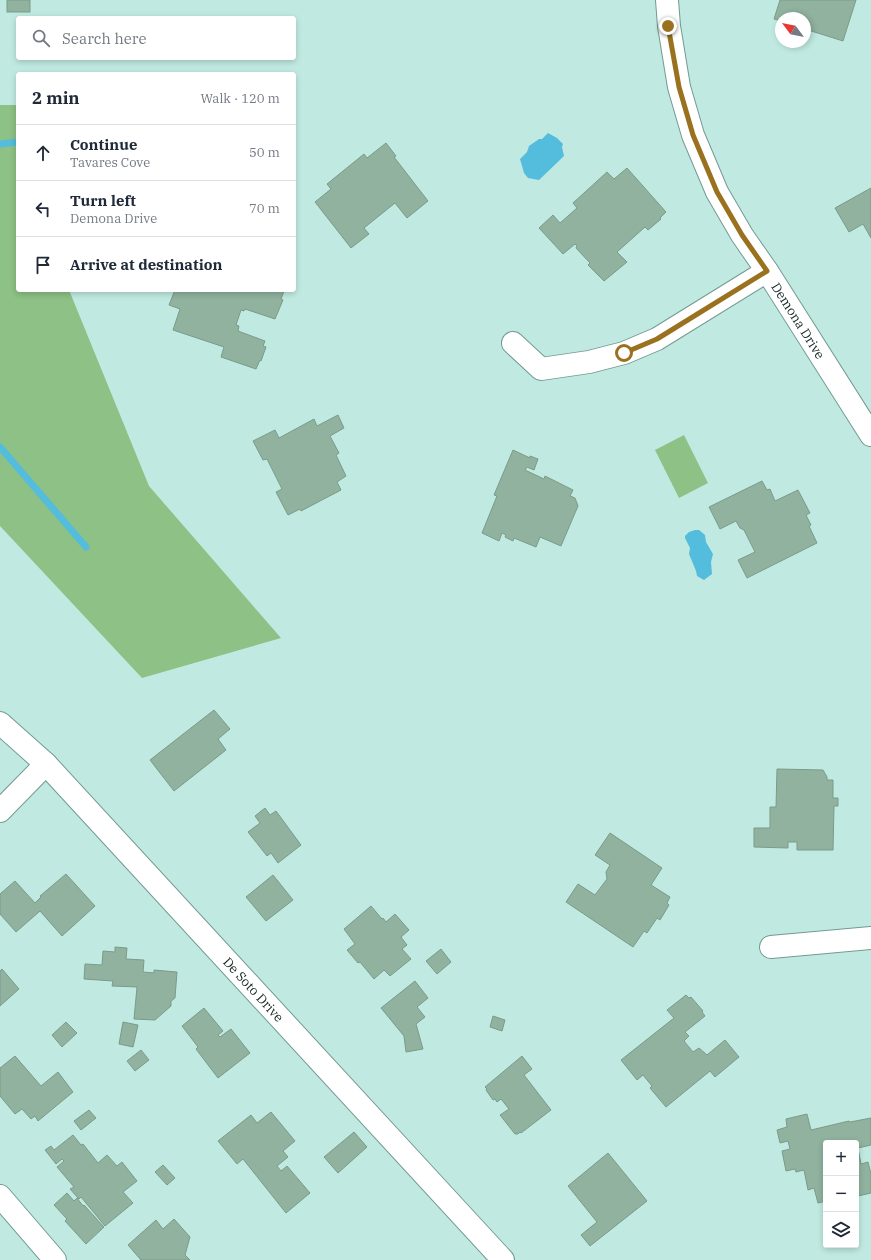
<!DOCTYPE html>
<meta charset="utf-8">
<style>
body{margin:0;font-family:"IBM Plex Serif",serif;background:#f6f6f7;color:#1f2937}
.controls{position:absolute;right:12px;bottom:12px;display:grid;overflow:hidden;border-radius:4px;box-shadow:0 2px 6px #0003}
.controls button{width:36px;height:36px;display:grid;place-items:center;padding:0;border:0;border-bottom:1px solid #e0e1e3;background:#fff;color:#1f2937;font:20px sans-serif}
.compass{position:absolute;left:775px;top:12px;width:36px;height:36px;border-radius:50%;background:#fff;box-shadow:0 2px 6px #0003;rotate:302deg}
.stop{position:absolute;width:12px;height:12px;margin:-9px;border:3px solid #9a711e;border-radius:50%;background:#fff}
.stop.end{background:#9a711e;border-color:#fff;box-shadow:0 1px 4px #0008}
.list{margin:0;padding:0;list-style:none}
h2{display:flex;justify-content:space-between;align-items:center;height:52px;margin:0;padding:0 16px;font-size:17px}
h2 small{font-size:13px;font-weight:400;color:#747a83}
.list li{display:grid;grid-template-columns:26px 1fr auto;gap:12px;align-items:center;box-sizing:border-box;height:56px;padding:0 16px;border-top:1px solid #e0e1e3}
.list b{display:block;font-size:15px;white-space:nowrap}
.list p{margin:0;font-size:13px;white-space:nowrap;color:#747a83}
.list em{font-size:13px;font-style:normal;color:#747a83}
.icon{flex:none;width:22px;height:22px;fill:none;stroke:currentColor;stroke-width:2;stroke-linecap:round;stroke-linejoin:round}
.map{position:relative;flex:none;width:871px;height:1260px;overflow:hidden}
.search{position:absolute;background:#fff;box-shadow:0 2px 6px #0003;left:16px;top:16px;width:280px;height:44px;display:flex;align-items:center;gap:10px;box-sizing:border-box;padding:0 14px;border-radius:4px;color:#747a83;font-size:15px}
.panel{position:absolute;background:#fff;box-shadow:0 2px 6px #0003;left:16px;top:72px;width:280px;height:220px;border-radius:4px}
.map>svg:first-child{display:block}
.green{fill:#8dc185}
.water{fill:#54bcdc}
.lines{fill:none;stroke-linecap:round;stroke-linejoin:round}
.stream{stroke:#54bcdc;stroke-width:7}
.building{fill:#90b29f;stroke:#7a9b89}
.minor-casing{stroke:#739a92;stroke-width:24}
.minor{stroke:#fff;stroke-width:22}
.route{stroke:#9a711e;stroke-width:5}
.labels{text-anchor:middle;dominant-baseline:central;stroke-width:3;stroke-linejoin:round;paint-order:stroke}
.street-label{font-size:13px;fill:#172724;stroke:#c0eae1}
</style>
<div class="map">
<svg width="871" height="1260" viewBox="0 0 871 1260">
<rect width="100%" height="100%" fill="#c0eae1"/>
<g class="green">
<polygon points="0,105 18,105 18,290 69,290 149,486 281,638 142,678 0,526"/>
<polygon points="684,435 708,483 679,498 655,450"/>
</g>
<g class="water">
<polygon points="548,133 557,138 563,144 562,147 564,156 539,180 528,178 524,173 520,159 527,152 529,146 539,139 542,139"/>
<polygon points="695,530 699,530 705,535 706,542 713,554 711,562 712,574 704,580 697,576 696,571 689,554 690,548 685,538 685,536 689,532"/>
</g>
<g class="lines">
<g class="stream">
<polyline points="0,144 18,142"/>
<polyline points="0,447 86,547"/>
</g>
</g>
<g class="building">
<rect x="7" y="0" width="23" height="12"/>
<polygon points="780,0 856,0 843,41 805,29 805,18 781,18 781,21 774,19"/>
<polygon points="386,143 396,156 394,157 428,201 407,218 395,203 364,228 369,234 351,248 315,202 331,189 327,184 364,154 367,158"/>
<polygon points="627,168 666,212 660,218 661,219 648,230 645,227 617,252 627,262 604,281 588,265 590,263 576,248 577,246 575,244 563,254 539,228 553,215 560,223 577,208 573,203 607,172 614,179"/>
<polygon points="871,188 871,238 863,224 849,232 835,208"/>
<polygon points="175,290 284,291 281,299 283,300 275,319 245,309 244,311 241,310 236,325 239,326 238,331 265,341 263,346 266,347 261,361 260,360 256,369 221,357 224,347 173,330 180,309 169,305"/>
<polygon points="338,415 344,428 330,436 339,453 336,455 346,476 337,482 341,490 301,511 300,509 288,515 276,492 282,489 267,459 263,460 253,441 275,430 279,438 314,419 317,426"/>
<polygon points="513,450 530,458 530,456 538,459 534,470 527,467 525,470 544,479 545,476 573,490 570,496 575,498 578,506 561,546 540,537 536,547 514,538 513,541 505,537 506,535 502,533 499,541 482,533 497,496 494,495"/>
<polygon points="762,481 767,490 770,489 775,501 798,490 810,513 806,515 811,525 809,526 817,543 747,578 738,560 755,552 744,530 740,528 736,521 720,529 709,507"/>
<polygon points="214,710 230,729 218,739 226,750 174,791 150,760"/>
<polygon points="777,769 823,770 827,777 827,780 833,780 833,798 838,798 838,806 834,806 833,850 797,850 797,842 788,842 788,848 754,847 754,828 770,828 770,807 776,807"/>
<polygon points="265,808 270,815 276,811 301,845 278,863 271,853 267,856 248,832 260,823 255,816"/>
<polygon points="610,833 662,868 651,885 670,897 667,903 669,905 660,920 657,918 647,933 644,931 633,947 566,902 578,884 595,895 607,879 606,872 610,865 595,855"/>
<polygon points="66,874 95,906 62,936 40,911 16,932 0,914 0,894 15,881 35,903 41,897 40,896"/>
<polygon points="273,875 293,900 266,921 246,897"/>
<polygon points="371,906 382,919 383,918 386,922 395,914 409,930 401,937 407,945 402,949 411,959 390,976 384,970 374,979 360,962 358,963 347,950 355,944 344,929"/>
<polygon points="115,947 127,948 126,959 144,960 143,972 154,973 154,970 177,972 175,998 171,1001 171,1006 155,1020 134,1019 137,987 112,986 113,981 84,979 85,964 102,965 103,951 115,952"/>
<polygon points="441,949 451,962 437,974 426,961"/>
<polygon points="2,969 19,989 0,1006 0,971"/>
<polygon points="415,981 428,998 417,1007 425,1017 416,1024 423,1049 406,1052 404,1036 381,1008"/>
<polygon points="686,995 689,998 691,997 703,1011 702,1012 705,1016 685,1032 689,1036 684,1041 693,1052 699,1048 707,1055 725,1040 739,1057 715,1077 710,1071 666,1107 650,1088 652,1086 643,1075 637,1080 621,1060 674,1018 667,1010"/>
<polygon points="204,1008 223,1031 218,1035 220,1037 231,1029 250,1053 218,1078 196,1049 198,1047 182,1026"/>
<polygon points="493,1016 505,1020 502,1031 490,1027"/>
<polygon points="66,1022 77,1033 62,1047 52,1035"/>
<polygon points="123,1022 138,1025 133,1047 119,1044"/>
<polygon points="141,1050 149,1060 135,1071 127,1061"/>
<polygon points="15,1056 41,1086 58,1072 73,1092 38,1121 35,1116 31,1119 22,1109 15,1114 0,1096 0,1068"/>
<polygon points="522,1056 532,1069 524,1075 551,1110 521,1133 520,1132 518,1134 515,1134 500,1115 509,1109 501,1099 497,1102 495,1099 493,1100 486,1090 487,1089 485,1087"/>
<polygon points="89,1110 96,1118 81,1130 74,1121"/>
<polygon points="271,1112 295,1141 283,1151 288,1157 277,1166 281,1171 287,1166 310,1193 286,1213 243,1159 237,1164 218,1141 251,1115 257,1123"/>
<polygon points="807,1114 811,1130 849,1121 850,1122 871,1118 871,1145 858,1148 861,1164 868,1162 871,1174 871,1193 858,1196 858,1194 856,1195 856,1143 826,1143 826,1201 818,1203 814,1188 808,1190 804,1170 796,1172 795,1169 786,1171 782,1151 790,1149 788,1141 780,1143 777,1130 787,1127 786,1119"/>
<polygon points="354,1132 367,1147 338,1173 324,1157"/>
<polygon points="73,1135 81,1145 83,1144 98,1163 107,1155 117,1166 122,1162 137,1181 123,1192 133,1203 105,1226 81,1197 79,1199 70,1189 74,1187 57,1167 64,1161 62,1159 56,1164 45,1150 51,1146 54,1150"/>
<polygon points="608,1153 647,1201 590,1246 581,1235 597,1222 568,1186"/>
<polygon points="163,1165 175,1178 167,1185 155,1172"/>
<polygon points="67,1193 74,1201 77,1198 83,1206 84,1205 104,1227 86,1244 65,1221 67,1219 54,1205"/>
<polygon points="174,1219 190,1237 185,1255 190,1260 141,1260 128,1245 156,1220 163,1229"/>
</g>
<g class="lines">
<defs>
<g id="minor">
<path id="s1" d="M667 0 669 26 679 87 693 135 717 192 742 235 767 271 871 435"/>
<polyline points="513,343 541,369 589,362 624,353 657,339 767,271"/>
<path id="s2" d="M0 723 46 764 503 1260"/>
<polyline points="0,811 46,764"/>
<polyline points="771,947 871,938"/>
<polyline points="0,1196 55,1260"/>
</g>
</defs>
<use href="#minor" class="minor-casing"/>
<use href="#minor" class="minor"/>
</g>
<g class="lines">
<polyline class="route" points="624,353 657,339 767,271 742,235 717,192 693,135 679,87 668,26"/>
</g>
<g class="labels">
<g class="street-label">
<text stroke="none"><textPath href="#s1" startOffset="352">Demona Drive</textPath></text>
<text stroke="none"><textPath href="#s2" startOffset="368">De Soto Drive</textPath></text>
</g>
</g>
</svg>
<div class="controls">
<button>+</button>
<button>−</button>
<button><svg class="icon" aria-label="layers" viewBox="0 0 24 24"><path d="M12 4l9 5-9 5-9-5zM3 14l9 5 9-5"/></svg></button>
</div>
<svg class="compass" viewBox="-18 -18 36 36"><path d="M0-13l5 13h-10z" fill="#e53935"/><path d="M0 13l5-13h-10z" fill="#747a83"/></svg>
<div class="stop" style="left:624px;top:353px"></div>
<div class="stop end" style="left:668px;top:26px"></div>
<div class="search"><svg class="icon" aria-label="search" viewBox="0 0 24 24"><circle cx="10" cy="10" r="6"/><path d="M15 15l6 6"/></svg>Search here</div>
<section class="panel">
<h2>2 min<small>Walk · 120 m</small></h2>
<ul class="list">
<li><svg class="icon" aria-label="ahead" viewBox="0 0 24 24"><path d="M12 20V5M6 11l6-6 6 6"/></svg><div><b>Continue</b><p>Tavares Cove</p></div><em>50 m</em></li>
<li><svg class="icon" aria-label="left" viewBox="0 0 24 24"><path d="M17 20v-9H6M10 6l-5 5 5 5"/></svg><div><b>Turn left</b><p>Demona Drive</p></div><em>70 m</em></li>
<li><svg class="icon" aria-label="arrive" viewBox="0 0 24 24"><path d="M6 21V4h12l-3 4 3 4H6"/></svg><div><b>Arrive at destination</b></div></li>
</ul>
</section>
</div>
